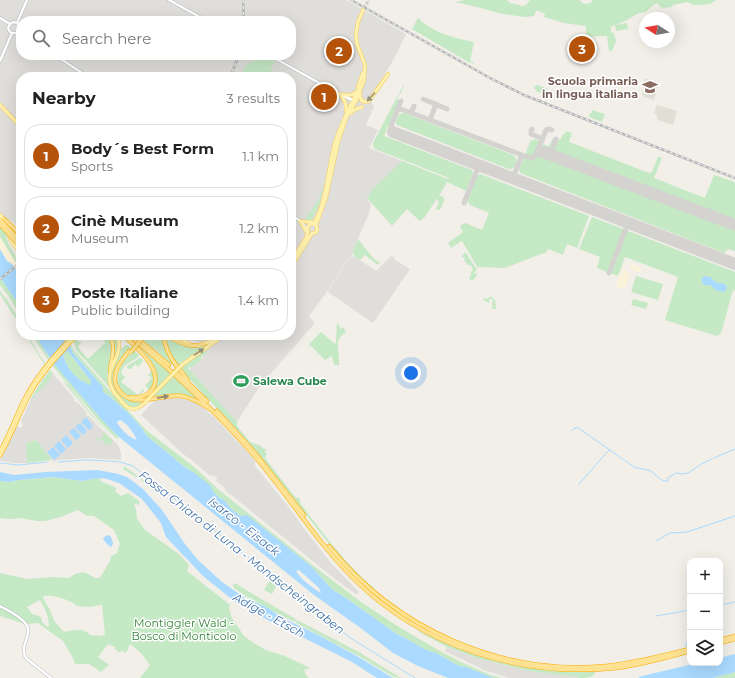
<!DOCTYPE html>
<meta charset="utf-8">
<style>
body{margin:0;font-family:Montserrat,sans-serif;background:#f2f2f2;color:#222}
.controls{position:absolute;right:12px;bottom:12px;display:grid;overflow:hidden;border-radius:8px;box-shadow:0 4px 16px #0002}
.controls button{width:36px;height:36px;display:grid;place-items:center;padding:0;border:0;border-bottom:1px solid #e0e0e0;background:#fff;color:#222;font:20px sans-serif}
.compass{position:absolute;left:639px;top:12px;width:36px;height:36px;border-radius:50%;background:#fff;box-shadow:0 4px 16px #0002;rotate:281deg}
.you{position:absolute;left:411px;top:373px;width:14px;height:14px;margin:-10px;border:3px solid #fff;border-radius:50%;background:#1a73e8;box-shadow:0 0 0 6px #1a73e833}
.badge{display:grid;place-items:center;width:26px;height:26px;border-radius:50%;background:#b45309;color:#fff;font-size:13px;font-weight:700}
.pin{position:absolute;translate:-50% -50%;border:2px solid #fff;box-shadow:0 1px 4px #0006}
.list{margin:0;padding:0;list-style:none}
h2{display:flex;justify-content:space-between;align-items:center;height:52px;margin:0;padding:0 16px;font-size:17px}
h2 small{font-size:13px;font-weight:400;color:#767676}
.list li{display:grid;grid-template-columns:26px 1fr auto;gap:12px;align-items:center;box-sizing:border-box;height:64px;margin:0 8px 8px;padding:0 8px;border:1px solid #e0e0e0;border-radius:16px}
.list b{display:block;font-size:15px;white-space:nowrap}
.list p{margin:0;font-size:13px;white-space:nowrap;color:#767676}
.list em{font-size:13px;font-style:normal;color:#767676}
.icon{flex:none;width:22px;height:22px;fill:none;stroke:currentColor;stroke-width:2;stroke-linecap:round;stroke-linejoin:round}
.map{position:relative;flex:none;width:735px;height:678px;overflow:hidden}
.search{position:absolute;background:#fff;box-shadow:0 4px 16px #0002;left:16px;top:16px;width:280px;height:44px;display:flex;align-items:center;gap:10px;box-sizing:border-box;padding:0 14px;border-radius:16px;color:#767676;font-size:15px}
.panel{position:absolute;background:#fff;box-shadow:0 4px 16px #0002;left:16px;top:72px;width:280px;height:268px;border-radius:16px}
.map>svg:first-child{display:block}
.industrial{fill:#e0deda;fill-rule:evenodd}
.education{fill:#e1ded6}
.green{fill:#c5e8c5;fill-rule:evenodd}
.sand{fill:#fbf3d9}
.water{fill:#aadaff;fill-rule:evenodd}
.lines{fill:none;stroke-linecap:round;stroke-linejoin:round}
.stream{stroke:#aadaff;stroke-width:1}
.taxiway{stroke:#d4d3d0;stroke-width:5}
.runway{stroke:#d4d3d0;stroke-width:12}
.primary-tunnel{stroke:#ccccc8;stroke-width:3;stroke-dasharray:3 1.5;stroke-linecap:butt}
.secondary-casing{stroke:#b6babf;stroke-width:3.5}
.primary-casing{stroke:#f2c960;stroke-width:4}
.trunk-casing{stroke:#f9ab00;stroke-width:4}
.motorway-casing{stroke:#f9ab00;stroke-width:4.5}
.secondary{stroke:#fff;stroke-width:2.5}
.primary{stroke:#fff2af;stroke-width:3}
.trunk{stroke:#feeaa1;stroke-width:3}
.motorway{stroke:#fde293;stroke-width:3.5}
.rail-casing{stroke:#b6b7b8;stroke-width:2.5}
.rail{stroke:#fff;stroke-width:1;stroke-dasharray:3;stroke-linecap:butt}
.primary-bridge-casing{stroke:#f2c960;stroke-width:4;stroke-linecap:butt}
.motorway-bridge-casing{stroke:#f9ab00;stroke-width:4.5;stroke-linecap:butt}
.primary-bridge{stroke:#fff2af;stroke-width:3}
.motorway-bridge{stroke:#fde293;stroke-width:3.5}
.oneway{fill:#979581}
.oneway2{fill:#8e8975}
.labels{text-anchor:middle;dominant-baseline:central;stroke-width:3;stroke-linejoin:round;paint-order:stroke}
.education-label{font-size:11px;font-weight:bold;fill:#785e54;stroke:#fff;text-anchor:end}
.leisure-label{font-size:11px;font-weight:bold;fill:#27864d;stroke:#fff;text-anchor:start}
.park-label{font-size:11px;fill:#348238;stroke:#fff}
.water-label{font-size:12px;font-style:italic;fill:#4174aa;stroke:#fff}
</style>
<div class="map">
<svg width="735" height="678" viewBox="0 0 735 678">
<rect width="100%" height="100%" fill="#f1efe8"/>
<g class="industrial">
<path d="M0 0H346L406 34 395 57 370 99 374 107 366 125 378 130 369 148 402 161 373 189 367 198 371 205 369 213 353 250V254L351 257 347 260 329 289 309 316 315 323 259 387 237 422 189 370 203 358 201 343 188 340 181 335H291V77H21V232L12 221 5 219 0 213ZM21 21H291V55H21Z"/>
<polygon points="392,255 395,260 410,269 373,323 328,292 347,261 354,256 376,271"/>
<polygon points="50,370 73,397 75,402 78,403 87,413 86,416 89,416 97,425 118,445 121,453 121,460 89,458 57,460 54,462 35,440 26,443 27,463 14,463 0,461 16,427 22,427 23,424 21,421 30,401 36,390"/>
<polygon points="166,398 180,398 196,403 205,409 216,419 252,457 255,462 255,466 288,506 305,530 331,563 359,592 357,595 335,579 225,490 225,488 216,481 217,477 209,475 192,460 183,454 141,415 154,401"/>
<polygon points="447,647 466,654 498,664 528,671 577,677 578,678 509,678 484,670 445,651"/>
</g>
<g class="education">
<polygon points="645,78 659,83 654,100 644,97 642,94"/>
<polygon points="657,105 677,111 673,125 658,120 656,114 654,113"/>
</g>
<g class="green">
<path d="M465 0H507L510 3 523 6 526 5 530 0H579L584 4 591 3 592 0H716L710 4 696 5H693L688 2 673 5 671 7 662 8 657 3 652 6 646 12 639 13 627 20 616 25 627 23 628 29 616 31 615 25 611 27V32L614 33 616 41 612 51H609L607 36C600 35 594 37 586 37V26L564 23 544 17 545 14 537 10 535 13 534 16 526 17 502 14 481 8 455 2Z"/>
<path d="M418 18C433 33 454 38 474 42L470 61 474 62 473 64 471 62 470 63 412 29Z"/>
<polygon points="256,55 263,55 275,62 270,69 273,71 269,77 239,77 249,62 251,63"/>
<polygon points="405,82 401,93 400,93 397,99 399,100 384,136 472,170 473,173 466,191 447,182 439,196 443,196 443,199 445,198 440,210 437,210 436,209 439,202 437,200 437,198 425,217 420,221 407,209 392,226 367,198 373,189 402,161 448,179 449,178 375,149 373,146 373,143"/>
<polygon points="535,85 536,87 537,85 548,89 545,93 537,92 534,87"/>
<polygon points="592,110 605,114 602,122 589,117 590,113 592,113"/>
<path d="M402 113H404L513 155C519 159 516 169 509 169L397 125 396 124C396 120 398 115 402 113Z"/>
<path d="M566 131 572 133 569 142 649 173 652 172 658 157H662L654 178 705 198 714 175 735 182V251L728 249 724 253 520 173 519 169 524 158C528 159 532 161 536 157L541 144 549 146 553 138 560 140 563 134H565Z"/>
<polygon points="534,139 540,141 534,155 530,157 525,155 531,140 533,141"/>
<polygon points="480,174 589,216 577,248 567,244 563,255 548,249 546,253 541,254 505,268 481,267 480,266 478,268 462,241 451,248 448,243 463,232 460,226 465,223 482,230 489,213 470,205 468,202 468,199 477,176"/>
<path d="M323 184C323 194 317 213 311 220H308L305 219 319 199Z"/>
<polygon points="592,217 735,272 735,291 733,290 721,333 717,336 665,320 678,277 625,257 618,276 597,268 600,257 579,249"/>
<polygon points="0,225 5,231 8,243 21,266 21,271 0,237"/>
<polygon points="358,239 373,258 380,263 378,265 365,255 360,260 354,256 353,250"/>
<polygon points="465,252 466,253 477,270 474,273 477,274 477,275 476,276 475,278 472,281 469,278 471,275 471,272 473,270 471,265 468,265 464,260 465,258 462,257 462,256"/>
<polygon points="636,276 663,284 658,300 631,292"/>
<polygon points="0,277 2,280 17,302 21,310 21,317 8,295 0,285"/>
<polygon points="0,291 7,300 17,316 15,318 0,294"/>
<polygon points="490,297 492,297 495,300 496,309 492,309 493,299 489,299 489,303 483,300 484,298 486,299"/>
<polygon points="633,299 648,303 646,309 631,305"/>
<path d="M337 322 341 329 343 327 346 332C344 334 340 336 339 339 336 344 340 357 339 365H334L332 356 325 360 309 344 321 332 335 344 336 342Z"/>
<polygon points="26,335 28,335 37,351 45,363 44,365 44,364"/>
<polygon points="32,335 36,335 42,346 50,359 49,361"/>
<polygon points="60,335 65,335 73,349 81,358 110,391 146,430 193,466 218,489 310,563 361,602 399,627 438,650 463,663 488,674 501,678 493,678 466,667 459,666 436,653 426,650 405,638 398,635 381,623 346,598 333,590 326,583 312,567 264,529 241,516 232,510 224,500 218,497 193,472 186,468 147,436 141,427 130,415 108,395 106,394 103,392 103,387 73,353 70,346"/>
<path d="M97 335H108C116 348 109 361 108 375 108 379 109 383 110 388L76 350 74 341 76 339 79 342H82L78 346 81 351 88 359 105 343 103 338Z"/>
<path d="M110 335H115C120 346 117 352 112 363L114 351Z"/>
<path d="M118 335H120C133 346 169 373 148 392L149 390 145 386 152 378 148 375C150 373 151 372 151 369 150 359 126 341 118 335Z"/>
<polygon points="126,335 158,363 172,373 206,405 184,396 141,399 127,397 143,397 154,386 153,368 143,351 130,340"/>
<polygon points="136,335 141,335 144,337 146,335 162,335 177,368 176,369 158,352"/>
<path d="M220 335 221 337 207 346 182 364 206 349 207 353 201 357 202 359 191 368 189 367 188 368 237 422V426L250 442 261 446 262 448 267 450 265 451 267 455 265 457V458L295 497 299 498 300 500V503C323 533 346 565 375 589V591L353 571 322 535 269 467 247 441 180 369 170 355 164 336 183 344H204Z"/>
<path d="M126 345H128L139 355 137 358 124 366 121 373 125 377 121 382 138 395 144 388V391C131 404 115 391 118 375 120 366 126 358 133 351L130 348 127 352 114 376 122 396 145 401C135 411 130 409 121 399 113 390 111 387 111 375L119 350Z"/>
<path d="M67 350 91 381V385H90C75 379 68 370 63 355Z"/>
<polygon points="140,358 141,358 143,361 138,367 135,364 131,369 129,369 127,368 127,366"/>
<polygon points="54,364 102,420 119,437 117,439 101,423 52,365"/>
<polygon points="50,370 53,373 50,376 52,378 41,389 41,390 34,395 35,397 33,399 32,398 30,401 36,390"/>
<polygon points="62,380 69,386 97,421 113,437 96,421"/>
<polygon points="104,432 113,441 110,445 104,444 104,441 97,440 96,439 97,437 99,440 104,436 102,433"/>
<polygon points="36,440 52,460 27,463 26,443"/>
<polygon points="124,466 158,491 156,493 141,480 123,469"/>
<path d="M53 477 83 481 92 479 101 478 100 481 117 488 115 491 121 496 128 493 139 501V506L136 503 134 505 136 509 137 519 145 530 179 554 189 565 187 571 230 605 229 608 232 618 244 636 255 644 266 650 285 656 310 668 304 670 306 675 309 678H140L150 665 140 652 130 644 126 653 122 651 119 652 115 649V647L108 644 98 657 109 665 101 672 89 664H75L73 658 63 641 38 623 25 624 0 616V573L28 579 53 577 69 578 75 574 83 572 88 574 95 578H100L110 561 111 556 117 553 120 544 114 530 94 516H87L78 510 61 517 45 521H38L19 518 12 519 0 518V481L9 482 19 480ZM43 596C52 595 63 598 71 602 74 603 76 606 79 606 86 608 95 606 102 605L105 634 102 636 90 635C84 627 72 631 64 632L54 621 50 610 43 598ZM40 600 44 607 48 617 49 626 47 627 42 622 41 617 39 616 32 614 27 607Z"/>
<polygon points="270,580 277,585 272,594 264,590"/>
<polygon points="235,583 256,596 296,619 295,622 272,611 268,608 247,597 234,588 233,585"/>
<polygon points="297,620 357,651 401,678 394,677 359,656 353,653 296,623"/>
<path d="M419 631C436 639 453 647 470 653 510 668 553 673 595 672 595 678 585 678 578 678L577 677 528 671 480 659 447 647 419 632Z"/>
<polygon points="735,672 735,678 713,678"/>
</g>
<g class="sand">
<polygon points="0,237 21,271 21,281 19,274 12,264 7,261 0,250"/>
<polygon points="634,264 640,268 641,270 639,272 637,272 630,269 631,265"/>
<polygon points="624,270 629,272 630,273 624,289 617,287 616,286 621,271"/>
</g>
<g class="water">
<polygon points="0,249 7,261 12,264 19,274 21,281 21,310 17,302 2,280 0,277"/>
<path d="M704 276C704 276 709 277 710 277 714 280 715 284 722 283L726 285 727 287 726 290 724 292C719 291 713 290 711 285H705L702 283V278Z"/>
<path d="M36 335H60L70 346 73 353 103 387V392L106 394 108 395 130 415 141 427 147 436 186 468 193 472 212 487V490L218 497 224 500 232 510 241 516 247 515 312 567 326 583 333 590 346 598 381 623 398 635 405 638 426 650 436 653 459 666 466 667 493 678H448L418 666 393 653 362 629 314 595 119 437 102 420 54 364 42 346ZM67 350 91 381V385H90C75 379 68 370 63 355ZM120 420C128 424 133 432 137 440 128 437 122 430 117 423V422ZM299 570 319 588 321 593C312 587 302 581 296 571Z"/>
<polygon points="86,417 93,426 89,430 81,422"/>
<polygon points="80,423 87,431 83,435 75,427"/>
<polygon points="74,428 81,436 76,440 69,432"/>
<polygon points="66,435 73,443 68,448 61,440"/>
<polygon points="59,441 66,449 61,454 54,446"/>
<polygon points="53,447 60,455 54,460 47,452"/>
<polygon points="98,470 118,474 127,477 143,489 162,510 185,544 198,560 222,582 248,600 253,601 268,608 279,616 320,636 357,656 393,678 377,678 352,662 266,619 234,601 203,576 166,537 161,523 142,499 119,483 107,479 101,478 92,479 83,481 53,477 19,480 9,482 0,481 0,472 14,475 46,472"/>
<polygon points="109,535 111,537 113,543 112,546 111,547 108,545 103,539 104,537"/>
<polygon points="735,654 735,672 713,678 638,678 642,676 698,663 720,663 720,658"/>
</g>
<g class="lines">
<g class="stream">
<path d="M572 430 577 427 634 467C640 469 646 469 651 471 657 475 660 482 668 481V478L676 473 683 474 688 473 703 463 712 459"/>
<polyline points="714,458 735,449"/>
<polyline points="58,462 86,460 108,461 120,462 133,466 349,637 373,652 415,678"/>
<polyline points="0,463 18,465 47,462"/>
<polyline points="579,484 609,450"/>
<polyline points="656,541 670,533 687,532 735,516"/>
<polyline points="720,605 735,602"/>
<polyline points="656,616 690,610"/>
<polyline points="686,646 690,630"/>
</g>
<g class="taxiway">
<polyline points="423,99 447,109"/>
<polyline points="397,110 401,109 530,158 533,158 535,156 546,130 548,129 552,130"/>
<polyline points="411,113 414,106"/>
<polyline points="430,120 436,104"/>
<polyline points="532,129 531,132 531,134 541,138 542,140"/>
<polyline points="393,132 391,130 391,126 401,101"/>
<polyline points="550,154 556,139"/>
<polyline points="507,176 511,177 514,175 521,157 524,156"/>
<polyline points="464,203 479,165"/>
<polyline points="609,273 628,223"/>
</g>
<g class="runway">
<polyline points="393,132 735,264"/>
<polyline points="543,152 735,225"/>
</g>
<polyline class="primary-tunnel" points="364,8 369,0"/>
<defs>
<g id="secondary">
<polyline points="169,0 207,21"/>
<polyline points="0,18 10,24"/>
<polyline points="17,23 27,0"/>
<polyline points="17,23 20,26 19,31"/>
<polyline points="10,24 8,28 10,32 12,33"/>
<polyline points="10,24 13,22 17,23"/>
<polyline points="12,33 17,33 19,31"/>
<polyline points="55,55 88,77"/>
<polyline points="269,55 339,94 355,101"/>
<polyline points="0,61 12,33"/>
<polyline points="291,214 300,221 307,229"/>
<path d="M0 606C9 611 19 615 26 624 34 635 17 647 27 659L51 678"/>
</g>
<g id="primary">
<polyline points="358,87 363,73"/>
<path d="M339 94C345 95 351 97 356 92"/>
<path d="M339 94C344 99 347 103 346 111"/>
<polyline points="360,94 360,97 362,101 366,102 369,101 388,74"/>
<polyline points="0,105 21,127"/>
<polyline points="351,113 354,110 362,107"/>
<polyline points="0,215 5,221"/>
<polyline points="300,221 307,222 312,222"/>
<polyline points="300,221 305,229 306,231"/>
<path d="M313 224C327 204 328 166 335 143 341 123 351 105 360 86"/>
<polyline points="9,235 12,243 21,253"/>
<polyline points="291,262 307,236 308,227 310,224 315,224"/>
<polyline points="291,267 309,238 312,233 315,233 317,231 317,228 316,225 326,197 338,142 346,118 356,101 364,80 365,65 357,44 356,34 358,22 364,8"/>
<path d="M117 335C127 359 95 372 118 397 121 401 125 406 129 408 136 411 141 406 146 402"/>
<polyline points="177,335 183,340 190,344"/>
<polyline points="201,344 212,341 219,335"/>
<path d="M183 364 220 338C223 337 227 338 229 335"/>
<polyline points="151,396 169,378"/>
</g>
<g id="trunk">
<path d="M109 335C117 347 111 358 110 371"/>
<path d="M0 451C10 434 16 415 25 398 37 375 56 353 74 335"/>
<path d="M0 456C12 436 19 413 31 392 43 371 61 353 77 335"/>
</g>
<g id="motorway">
<polyline points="4,219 21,235"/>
<polyline points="16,242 21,246"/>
<path d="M123 335C135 346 167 371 151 391 145 397 138 398 131 397"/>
<path d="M129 335C173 372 214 409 252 453 287 493 315 540 353 578 421 646 520 678 615 668 640 665 665 658 690 651"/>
<polyline points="133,335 169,365"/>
<path d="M163 335C165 346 169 356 176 365 180 370 185 375 188 381"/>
<path d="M165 335C177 341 190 349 204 344"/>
<path d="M129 351C121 361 109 375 118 389 132 411 161 393 182 396 193 398 201 403 210 409"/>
<polyline points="175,371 207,401"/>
<polyline points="217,411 255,453 304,515"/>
<path d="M329 546C396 629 500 676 607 666 635 663 663 656 690 649"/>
<polyline points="720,640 735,636"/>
<polyline points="720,643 735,639"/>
</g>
</defs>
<use href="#secondary" class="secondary-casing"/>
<use href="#primary" class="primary-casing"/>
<use href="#trunk" class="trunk-casing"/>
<use href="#motorway" class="motorway-casing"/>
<use href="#secondary" class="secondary"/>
<use href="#primary" class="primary"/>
<use href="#trunk" class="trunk"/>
<use href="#motorway" class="motorway"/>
<defs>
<g id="rail">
<polyline points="243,0 244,21"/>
<polyline points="351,0 490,78 524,95 735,178"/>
<polyline points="230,77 239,55"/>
<polyline points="0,279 21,262"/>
</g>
</defs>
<use href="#rail" class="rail-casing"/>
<use href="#rail" class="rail"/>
<defs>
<g id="primary-bridge">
<polyline points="169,378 183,364"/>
<polyline points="146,402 151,396"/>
</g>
<g id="motorway-bridge">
<polyline points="0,220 19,240"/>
<polyline points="0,224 16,242"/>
<polyline points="131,352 145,335"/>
</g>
</defs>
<use href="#primary-bridge" class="primary-bridge-casing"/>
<use href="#motorway-bridge" class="motorway-bridge-casing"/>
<use href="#primary-bridge" class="primary-bridge"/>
<use href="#motorway-bridge" class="motorway-bridge"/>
</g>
<defs><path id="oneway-solid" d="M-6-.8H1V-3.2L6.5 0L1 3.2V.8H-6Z"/></defs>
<g class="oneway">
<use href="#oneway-solid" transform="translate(371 97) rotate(132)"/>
<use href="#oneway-solid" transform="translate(199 352) rotate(-34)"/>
</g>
<use class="oneway2" href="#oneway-solid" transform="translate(163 397) rotate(-8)"/>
<defs>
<symbol id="school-bare" viewBox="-9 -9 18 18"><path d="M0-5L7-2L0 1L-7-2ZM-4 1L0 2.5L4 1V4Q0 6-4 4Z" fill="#8d6e63" stroke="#fff" stroke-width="2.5" paint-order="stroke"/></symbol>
<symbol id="stadium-bare" viewBox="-9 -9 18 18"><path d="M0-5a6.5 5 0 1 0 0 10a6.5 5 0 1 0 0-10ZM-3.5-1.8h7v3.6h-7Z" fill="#2e9e5b" stroke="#fff" stroke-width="2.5" paint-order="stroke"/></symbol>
</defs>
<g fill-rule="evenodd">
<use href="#school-bare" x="639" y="76" width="22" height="22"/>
<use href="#stadium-bare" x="230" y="370" width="22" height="22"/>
</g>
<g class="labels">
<g class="education-label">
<text x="638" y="81">Scuola primaria<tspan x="638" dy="13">in lingua italiana</tspan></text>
</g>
<g class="leisure-label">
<text x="253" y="381">Salewa Cube</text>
</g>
<g class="park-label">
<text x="184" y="623">Montiggler Wald -<tspan x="184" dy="13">Bosco di Monticolo</tspan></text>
</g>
<g class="water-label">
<text transform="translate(244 526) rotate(38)">Isarco - Eisack</text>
<text transform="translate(242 552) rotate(38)">Fossa Chiaro di Luna - Mondscheingraben</text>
<text transform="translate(269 615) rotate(29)">Adige - Etsch</text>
</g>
</g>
</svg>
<div class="controls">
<button>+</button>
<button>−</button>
<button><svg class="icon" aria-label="layers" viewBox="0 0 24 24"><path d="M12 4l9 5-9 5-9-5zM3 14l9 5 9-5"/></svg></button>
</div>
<svg class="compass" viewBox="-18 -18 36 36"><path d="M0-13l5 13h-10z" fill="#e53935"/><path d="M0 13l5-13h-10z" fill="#767676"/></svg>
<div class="you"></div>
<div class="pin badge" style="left:324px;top:97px">1</div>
<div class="pin badge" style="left:339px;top:51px">2</div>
<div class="pin badge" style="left:582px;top:49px">3</div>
<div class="search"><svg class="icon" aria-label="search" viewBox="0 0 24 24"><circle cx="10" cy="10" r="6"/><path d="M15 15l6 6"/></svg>Search here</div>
<section class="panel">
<h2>Nearby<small>3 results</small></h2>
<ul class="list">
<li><span class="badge">1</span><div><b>Body´s Best Form</b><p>Sports</p></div><em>1.1 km</em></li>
<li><span class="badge">2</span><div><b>Cinè Museum</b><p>Museum</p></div><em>1.2 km</em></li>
<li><span class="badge">3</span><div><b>Poste Italiane</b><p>Public building</p></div><em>1.4 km</em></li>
</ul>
</section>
</div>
